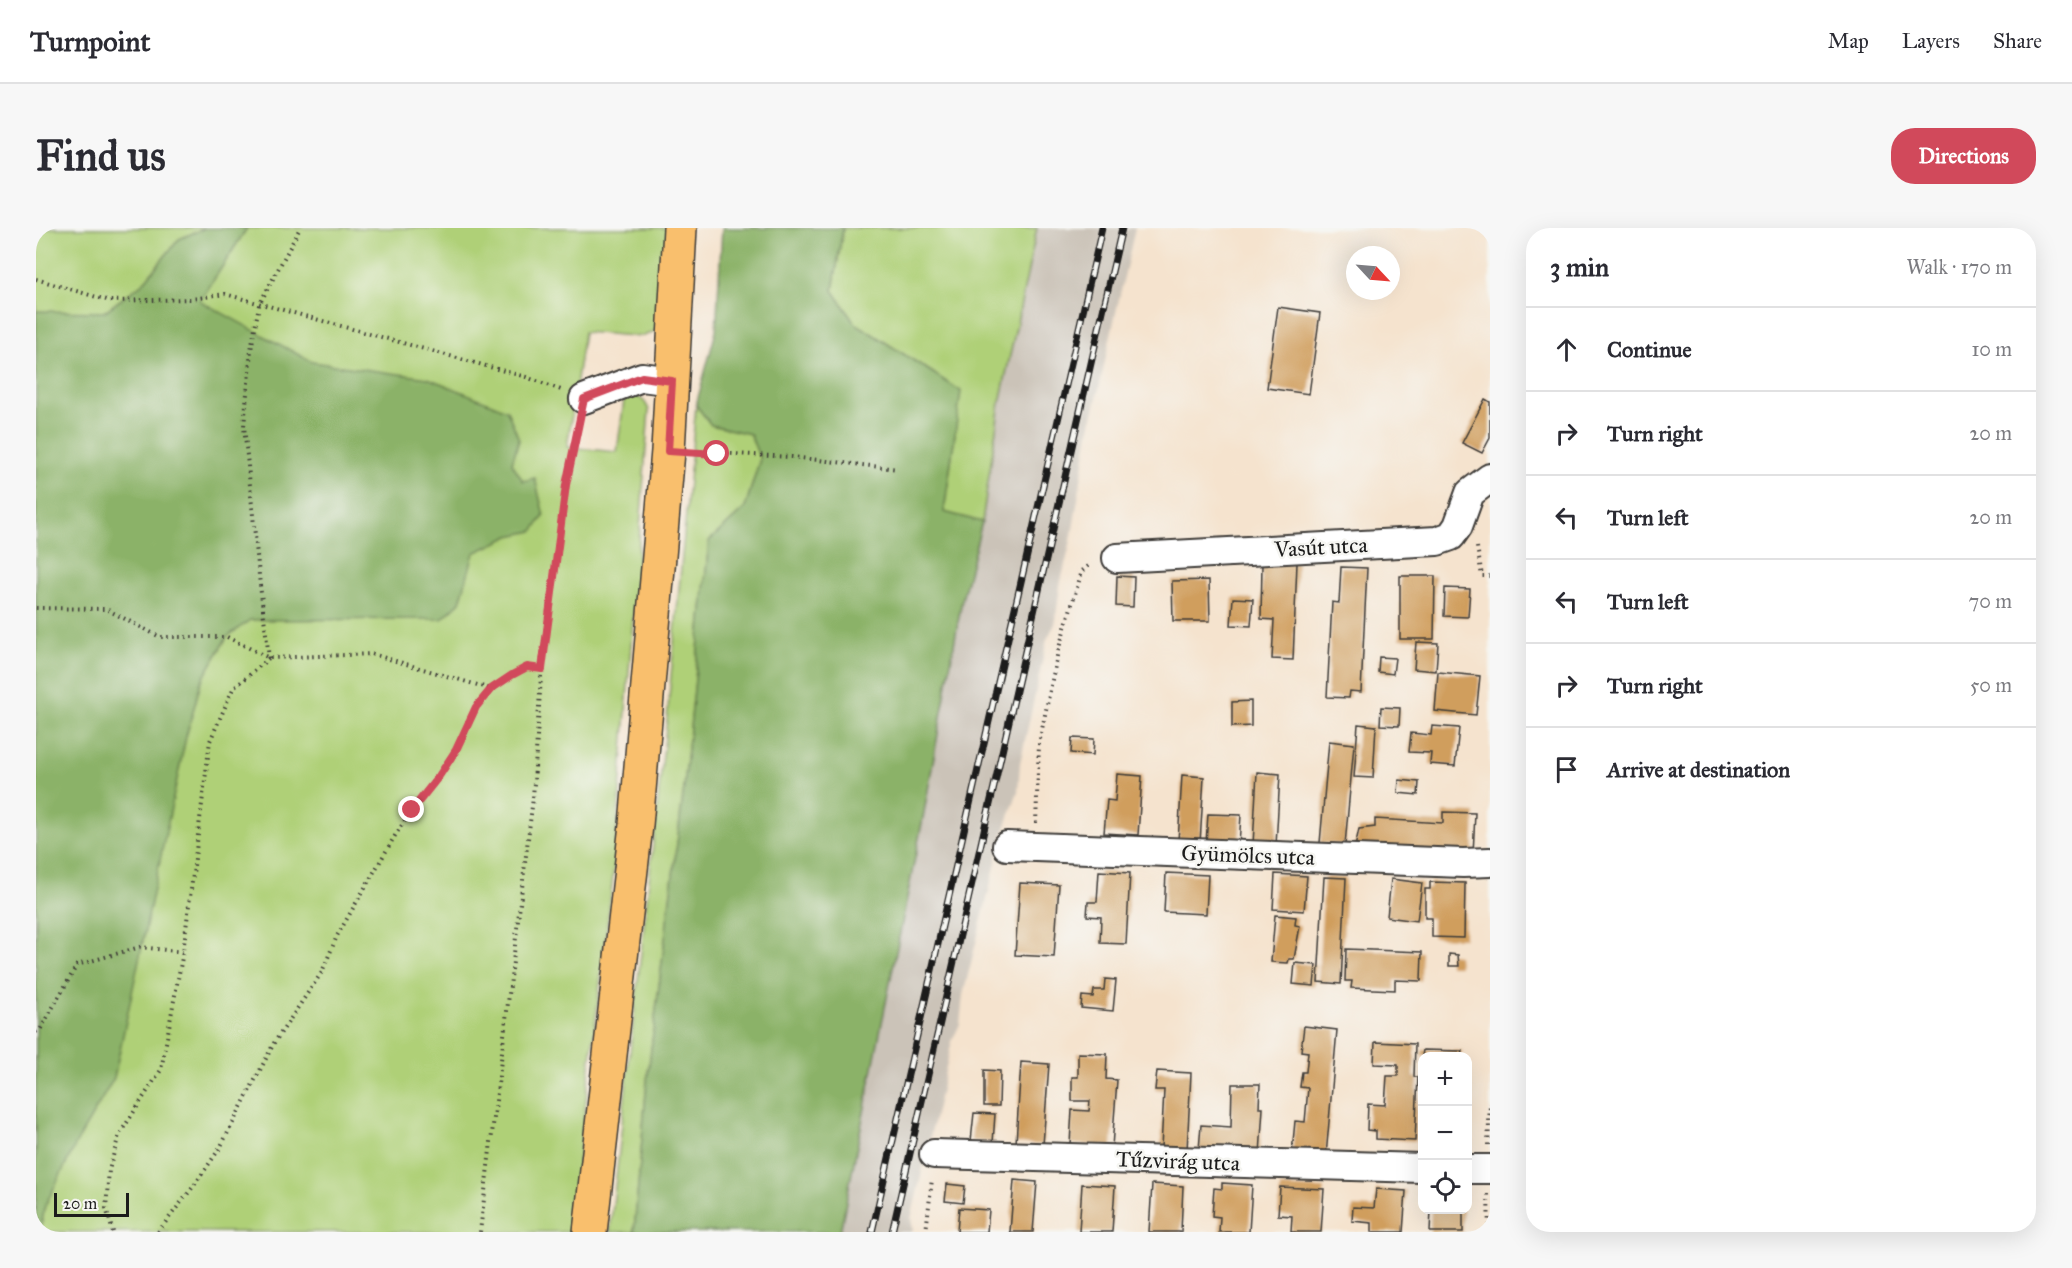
<!DOCTYPE html>
<meta charset="utf-8">
<style>
body{margin:0;font-family:"IM FELL Great Primer",serif;background:#f7f7f7;color:#2b2b33}
.controls{position:absolute;right:18px;bottom:18px;display:grid;overflow:hidden;border-radius:12px;box-shadow:0 6px 24px #0002}
.controls button{width:54px;height:54px;display:grid;place-items:center;padding:0;border:0;border-bottom:2px solid #e1e1e2;background:#fff;color:#2b2b33;font:30px sans-serif}
.compass{position:absolute;left:1310px;top:18px;width:54px;height:54px;border-radius:50%;background:#fff;box-shadow:0 6px 24px #0002;rotate:116deg}
.scale{position:absolute;left:18px;bottom:15px;width:75px;box-sizing:border-box;padding-left:6px;border:3px solid #1c1c1c;border-top:0;font-size:16px;line-height:21px;white-space:nowrap;color:#1c1c1c;-webkit-text-stroke:4px #f6f6f2;paint-order:stroke}
.stop{position:absolute;width:18px;height:18px;margin:-14px;border:4px solid #d1495b;border-radius:50%;background:#fff}
.stop.end{background:#d1495b;border-color:#fff;box-shadow:0 2px 6px #0008}
.list{margin:0;padding:0;list-style:none}
h2{display:flex;justify-content:space-between;align-items:center;height:78px;margin:0;padding:0 24px;font-size:26px}
h2 small{font-size:20px;font-weight:400;color:#7c7c81}
.list li{display:grid;grid-template-columns:39px 1fr auto;gap:18px;align-items:center;box-sizing:border-box;height:84px;padding:0 24px;border-top:2px solid #e1e1e2}
.list b{display:block;font-size:22px;white-space:nowrap}
.list em{font-size:20px;font-style:normal;color:#7c7c81}
.icon{flex:none;width:33px;height:33px;fill:none;stroke:currentColor;stroke-width:2;stroke-linecap:round;stroke-linejoin:round}
.map{position:relative;flex:none;width:1454px;height:1004px;overflow:hidden;border-radius:24px}
header{display:flex;align-items:center;gap:36px;box-sizing:border-box;height:84px;padding:0 30px;background:#fff;border-bottom:2px solid #e1e1e2}
header strong{font-size:28px}
nav{display:flex;gap:33px;margin-inline-start:auto;font-size:21px}
.intro{display:flex;align-items:center;justify-content:space-between;box-sizing:border-box;height:144px;padding:0 36px}
h1{margin:0;font-size:42px}
.button{padding:15px 27px;border-radius:24px;background:#d1495b;color:#fff;font-size:21px;font-weight:700}
main{display:flex;gap:36px;padding:0 36px}
aside{flex:1;background:#fff;border-radius:24px;box-shadow:0 6px 24px #0002}
.map>svg:first-child{display:block}
.industrial{fill:#cbc3b8}
.green{fill:#afd077;stroke:#66764a;stroke-width:1.5}
.forest{fill:#8bb268;stroke:#546742;stroke-width:1.5}
.building{fill:#d09e5d}
.lines{fill:none;stroke-linecap:round;stroke-linejoin:round}
.minor-casing{stroke:#3d3a37;stroke-width:32}
.major-casing{stroke:#3d3a37;stroke-width:36}
.path{stroke:#3d3a37;stroke-width:4;stroke-dasharray:1.5 4.5;stroke-linecap:butt}
.minor{stroke:#fff;stroke-width:28}
.major{stroke:#f9bf6d;stroke-width:33}
.rail-casing{stroke:#1c1c1c;stroke-width:7}
.rail{stroke:#f6f6f2;stroke-width:4.5;stroke-dasharray:14;stroke-linecap:butt}
.route{stroke:#d1495b;stroke-width:8}
.labels{text-anchor:middle;dominant-baseline:central;stroke-width:5;stroke-linejoin:round;paint-order:stroke}
.street-label{font-size:22px;fill:#1c1c1c;stroke:#f6f6f2}
</style>
<header>
<strong>Turnpoint</strong>
<nav><a>Map</a><a>Layers</a><a>Share</a></nav>
</header>
<div class="intro"><h1>Find us</h1><a class="button">Directions</a></div>
<main>
<div class="map">
<svg width="1454" height="1004" viewBox="0 0 1454 1004">
<rect width="100%" height="100%" fill="#f6f6f2"/>
<filter id="ink" filterUnits="userSpaceOnUse"><feTurbulence type="fractalNoise" baseFrequency=".0167" numOctaves="2"/><feDisplacementMap in="SourceGraphic" scale="12" xChannelSelector="R" yChannelSelector="G"/><feConvolveMatrix kernelMatrix="1 2 1 2 8 2 1 2 1" color-interpolation-filters="sRGB"/></filter>
<filter id="wash" filterUnits="userSpaceOnUse"><feTurbulence type="fractalNoise" baseFrequency=".008" numOctaves="4" result="noise"/><feDisplacementMap in="SourceGraphic" scale="24" xChannelSelector="R" yChannelSelector="G"/><feGaussianBlur stdDeviation="1.35" result="paint"/><feColorMatrix in="noise" values="0 0 0 0 0 0 0 0 0 0 0 0 0 0 0 0 0 1.4 0 .05"/><feComposite in="paint" operator="in"/></filter>
<g filter="url(#wash)">
<rect width="100%" height="100%" fill="#f5e3ce"/>
<polygon class="industrial" points="1001,0 1099,0 1053,204 1035,313 1024,357 1019,396 1011,411 984,535 982,563 967,606 927,767 924,796 916,813 875,991 877,1001 876,1004 804,1004 887,590 926,372 946,294 964,175"/>
<g class="green">
<path d="M0 0H169L143 11 107 55 69 83 164 73 211 0H633L628 85 621 102 608 108H597L548 104 531 219 581 224 588 172 595 167C605 169 609 172 613 182L578 640 534 1004H0Z"/>
<polygon points="807,0 1001,0 964,175 946,294 908,284 919,206 899,146 819,95 797,63"/>
<polygon points="660,177 676,197 714,205 724,231 709,280 673,313 648,560 611,853 598,1004 574,1004 631,491"/>
</g>
<g class="forest">
<polygon points="169,0 211,0 164,73 276,134 392,150 471,182 483,211 476,235 487,253 499,250 508,288 497,303 474,308 438,325 424,374 406,391 214,392 191,409 165,454 150,509 78,850 42,912 9,978 4,1004 0,1004 0,83 68,84 107,55 143,11"/>
<polygon points="686,0 807,0 797,62 819,95 925,163 908,284 946,294 926,372 887,590 804,1004 598,1004 611,853 648,560 673,313 709,280 724,231 714,206 675,197 660,177 680,103"/>
</g>
<g id="blocks">
<g class="building">
<polygon points="1242,79 1284,85 1273,166 1231,160"/>
<polygon points="1449,171 1454,174 1454,210 1446,225 1426,215"/>
<polygon points="1226,335 1261,335 1257,432 1236,431 1238,392 1225,391"/>
<polygon points="1305,339 1331,340 1325,464 1314,463 1313,470 1291,469 1296,374 1303,375"/>
<polygon points="1081,348 1098,349 1097,379 1080,378"/>
<polygon points="1364,348 1399,348 1398,411 1364,411"/>
<polygon points="1173,352 1174,393 1137,393 1136,353"/>
<polygon points="1409,360 1434,361 1432,389 1408,388"/>
<polygon points="1197,370 1217,371 1215,398 1195,397"/>
<polygon points="1380,414 1402,415 1400,443 1378,441"/>
<polygon points="1343,429 1359,430 1357,446 1342,444"/>
<polygon points="1402,444 1444,448 1440,487 1399,483"/>
<polygon points="1215,473 1215,498 1196,499 1196,474"/>
<polygon points="1345,479 1364,480 1363,498 1344,497"/>
<polygon points="1322,496 1340,498 1337,550 1318,549"/>
<polygon points="1396,498 1423,500 1419,538 1394,536 1395,525 1373,524 1375,505 1395,507"/>
<polygon points="1036,510 1058,511 1057,527 1035,525"/>
<polygon points="1293,513 1318,516 1309,617 1284,615"/>
<polygon points="1221,544 1244,546 1240,618 1217,617"/>
<polygon points="1081,546 1106,548 1102,607 1068,605 1071,572 1079,573"/>
<polygon points="1146,547 1168,549 1164,615 1142,614"/>
<polygon points="1363,552 1383,554 1382,567 1362,565"/>
<polygon points="1407,584 1439,585 1437,627 1319,619 1323,601 1339,599 1339,591 1407,595"/>
<polygon points="1172,586 1205,587 1203,617 1170,616"/>
<polygon points="1063,643 1094,645 1090,716 1064,715 1065,689 1051,688 1052,674 1061,674"/>
<polygon points="1130,645 1172,647 1170,686 1128,684"/>
<polygon points="1239,646 1271,648 1268,683 1237,681"/>
<polygon points="1288,649 1310,650 1305,756 1282,754"/>
<polygon points="1355,651 1386,655 1381,693 1351,689"/>
<polygon points="1394,654 1429,655 1428,710 1396,709 1396,690 1389,690 1389,661 1394,661"/>
<polygon points="984,655 1023,657 1018,729 979,727"/>
<polygon points="1239,687 1260,689 1259,697 1264,698 1258,731 1253,731 1252,735 1235,734"/>
<polygon points="1310,721 1386,724 1385,753 1359,752 1359,762 1315,760 1316,753 1309,753"/>
<polygon points="1413,726 1422,727 1423,738 1413,738"/>
<polygon points="1259,735 1280,737 1278,758 1257,756"/>
<polygon points="1069,751 1080,752 1077,783 1045,780 1046,768 1057,769 1058,762 1068,762"/>
<polygon points="1268,798 1301,802 1290,928 1256,925 1259,893 1269,894 1272,860 1264,859 1266,844 1270,844 1272,824 1265,823"/>
<polygon points="1339,814 1379,816 1378,849 1382,849 1379,913 1340,911 1340,903 1331,902 1332,876 1349,877 1351,848 1362,848 1362,837 1338,836"/>
<polygon points="1387,822 1426,823 1425,828 1386,828"/>
<polygon points="1042,825 1071,826 1070,851 1081,852 1076,919 1034,916 1036,882 1053,883 1054,873 1036,873 1036,849 1042,849"/>
<polygon points="985,834 1013,836 1007,917 980,915"/>
<polygon points="948,842 964,843 963,878 948,878"/>
<polygon points="1121,843 1155,845 1151,922 1125,920 1128,862 1119,862"/>
<polygon points="1196,856 1224,856 1223,880 1227,880 1224,926 1163,922 1165,897 1195,899"/>
<polygon points="938,885 959,886 957,915 935,913"/>
<polygon points="978,952 1001,954 997,1004 974,1004"/>
<polygon points="1186,955 1216,957 1213,1004 1183,1004 1184,989 1176,988 1178,960 1186,961"/>
<polygon points="911,956 929,958 927,975 909,973"/>
<polygon points="1046,956 1079,958 1076,1004 1043,1004"/>
<polygon points="1116,956 1147,958 1145,1004 1113,1004"/>
<polygon points="1244,959 1288,961 1285,1004 1255,1004 1256,988 1242,987"/>
<polygon points="1340,961 1370,963 1367,1004 1336,1004 1336,995 1316,993 1317,979 1338,980"/>
<polygon points="923,980 953,982 951,1004 921,1004"/>
<polygon points="1395,982 1427,982 1427,1004 1394,1004"/>
</g>
</g>
</g>
<g filter="url(#ink)">
<use href="#blocks" fill-opacity="0" stroke="#3d3a37" stroke-width="1.5"/>
<g class="lines">
<defs>
<g id="minor">
<polyline points="548,171 606,149 636,153"/>
<polyline points="1081,330 1401,313 1415,308 1422,298 1434,265 1454,250"/>
<polyline points="971,618 1427,635 1454,634"/>
<polyline points="898,926 1386,940"/>
<polyline points="1432,941 1454,941"/>
</g>
<polyline id="major" points="554,1004 600,597 632,223 644,0"/>
</defs>
<use href="#minor" class="minor-casing"/>
<use href="#major" class="major-casing"/>
<g class="path">
<polyline points="0,51 74,73 156,71 189,66 490,149 525,162"/>
<polyline points="659,224 756,229 862,241"/>
<polyline points="1441,319 1446,348 1454,348"/>
<polyline points="0,380 70,381 124,409 191,409 233,430 336,426 455,461"/>
<polyline points="233,430 224,357 208,198 215,122 223,77 264,0"/>
<polyline points="1000,595 1003,516 1022,423 1046,343 1055,336"/>
<polyline points="0,804 4,802 41,737 104,719 147,724"/>
<polyline points="1452,917 1454,875"/>
<polyline points="1452,966 1453,1004"/>
<polyline points="77,1004 70,980 73,942 83,907 125,842 147,724 174,513 197,461 233,430"/>
<polyline points="122,1004 157,959 184,920 238,815 286,744 301,708 360,606 376,582 403,548 420,522 440,479 455,461 476,447 491,439 505,441"/>
<polyline points="444,1004 497,570 506,433 530,257 543,195"/>
<polyline points="890,1004 896,951"/>
</g>
<use href="#minor" class="minor"/>
<use href="#major" class="major"/>
<defs>
<g id="rail">
<polyline points="836,1004 1066,0"/>
<polyline points="856,1004 1086,0"/>
</g>
</defs>
<use href="#rail" class="rail-casing"/>
<use href="#rail" class="rail"/>
</g>
</g>
<g class="lines" filter="url(#ink)">
<polyline class="route" points="376,582 403,548 420,522 440,479 455,461 476,447 491,439 506,441 530,257 548,171 606,149 636,153 632,223 681,226"/>
</g>
<g class="labels">
<g class="street-label">
<text transform="translate(1285 319) rotate(-3)">Vasút utca</text>
<text transform="translate(1212 627) rotate(2)">Gyümölcs utca</text>
<text transform="translate(1142 933) rotate(2)">Tűzvirág utca</text>
</g>
</g>
</svg>
<div class="controls">
<button>+</button>
<button>−</button>
<button><svg class="icon" aria-label="locate" viewBox="0 0 24 24"><circle cx="12" cy="12" r="6"/><path d="M12 2v4M12 18v4M2 12h4M18 12h4"/></svg></button>
</div>
<svg class="compass" viewBox="-18 -18 36 36"><path d="M0-13l5 13h-10z" fill="#e53935"/><path d="M0 13l5-13h-10z" fill="#7c7c81"/></svg>
<div class="scale">20 m</div>
<div class="stop" style="left:681px;top:226px"></div>
<div class="stop end" style="left:376px;top:582px"></div>
</div>
<aside>
<h2>3 min<small>Walk · 170 m</small></h2>
<ul class="list">
<li><svg class="icon" aria-label="ahead" viewBox="0 0 24 24"><path d="M12 20V5M6 11l6-6 6 6"/></svg><div><b>Continue</b></div><em>10 m</em></li>
<li><svg class="icon" aria-label="right" viewBox="0 0 24 24"><path d="M7 20v-9h11M14 6l5 5-5 5"/></svg><div><b>Turn right</b></div><em>20 m</em></li>
<li><svg class="icon" aria-label="left" viewBox="0 0 24 24"><path d="M17 20v-9H6M10 6l-5 5 5 5"/></svg><div><b>Turn left</b></div><em>20 m</em></li>
<li><svg class="icon" aria-label="left" viewBox="0 0 24 24"><path d="M17 20v-9H6M10 6l-5 5 5 5"/></svg><div><b>Turn left</b></div><em>70 m</em></li>
<li><svg class="icon" aria-label="right" viewBox="0 0 24 24"><path d="M7 20v-9h11M14 6l5 5-5 5"/></svg><div><b>Turn right</b></div><em>50 m</em></li>
<li><svg class="icon" aria-label="arrive" viewBox="0 0 24 24"><path d="M6 21V4h12l-3 4 3 4H6"/></svg><div><b>Arrive at destination</b></div></li>
</ul>
</aside>
</main>
